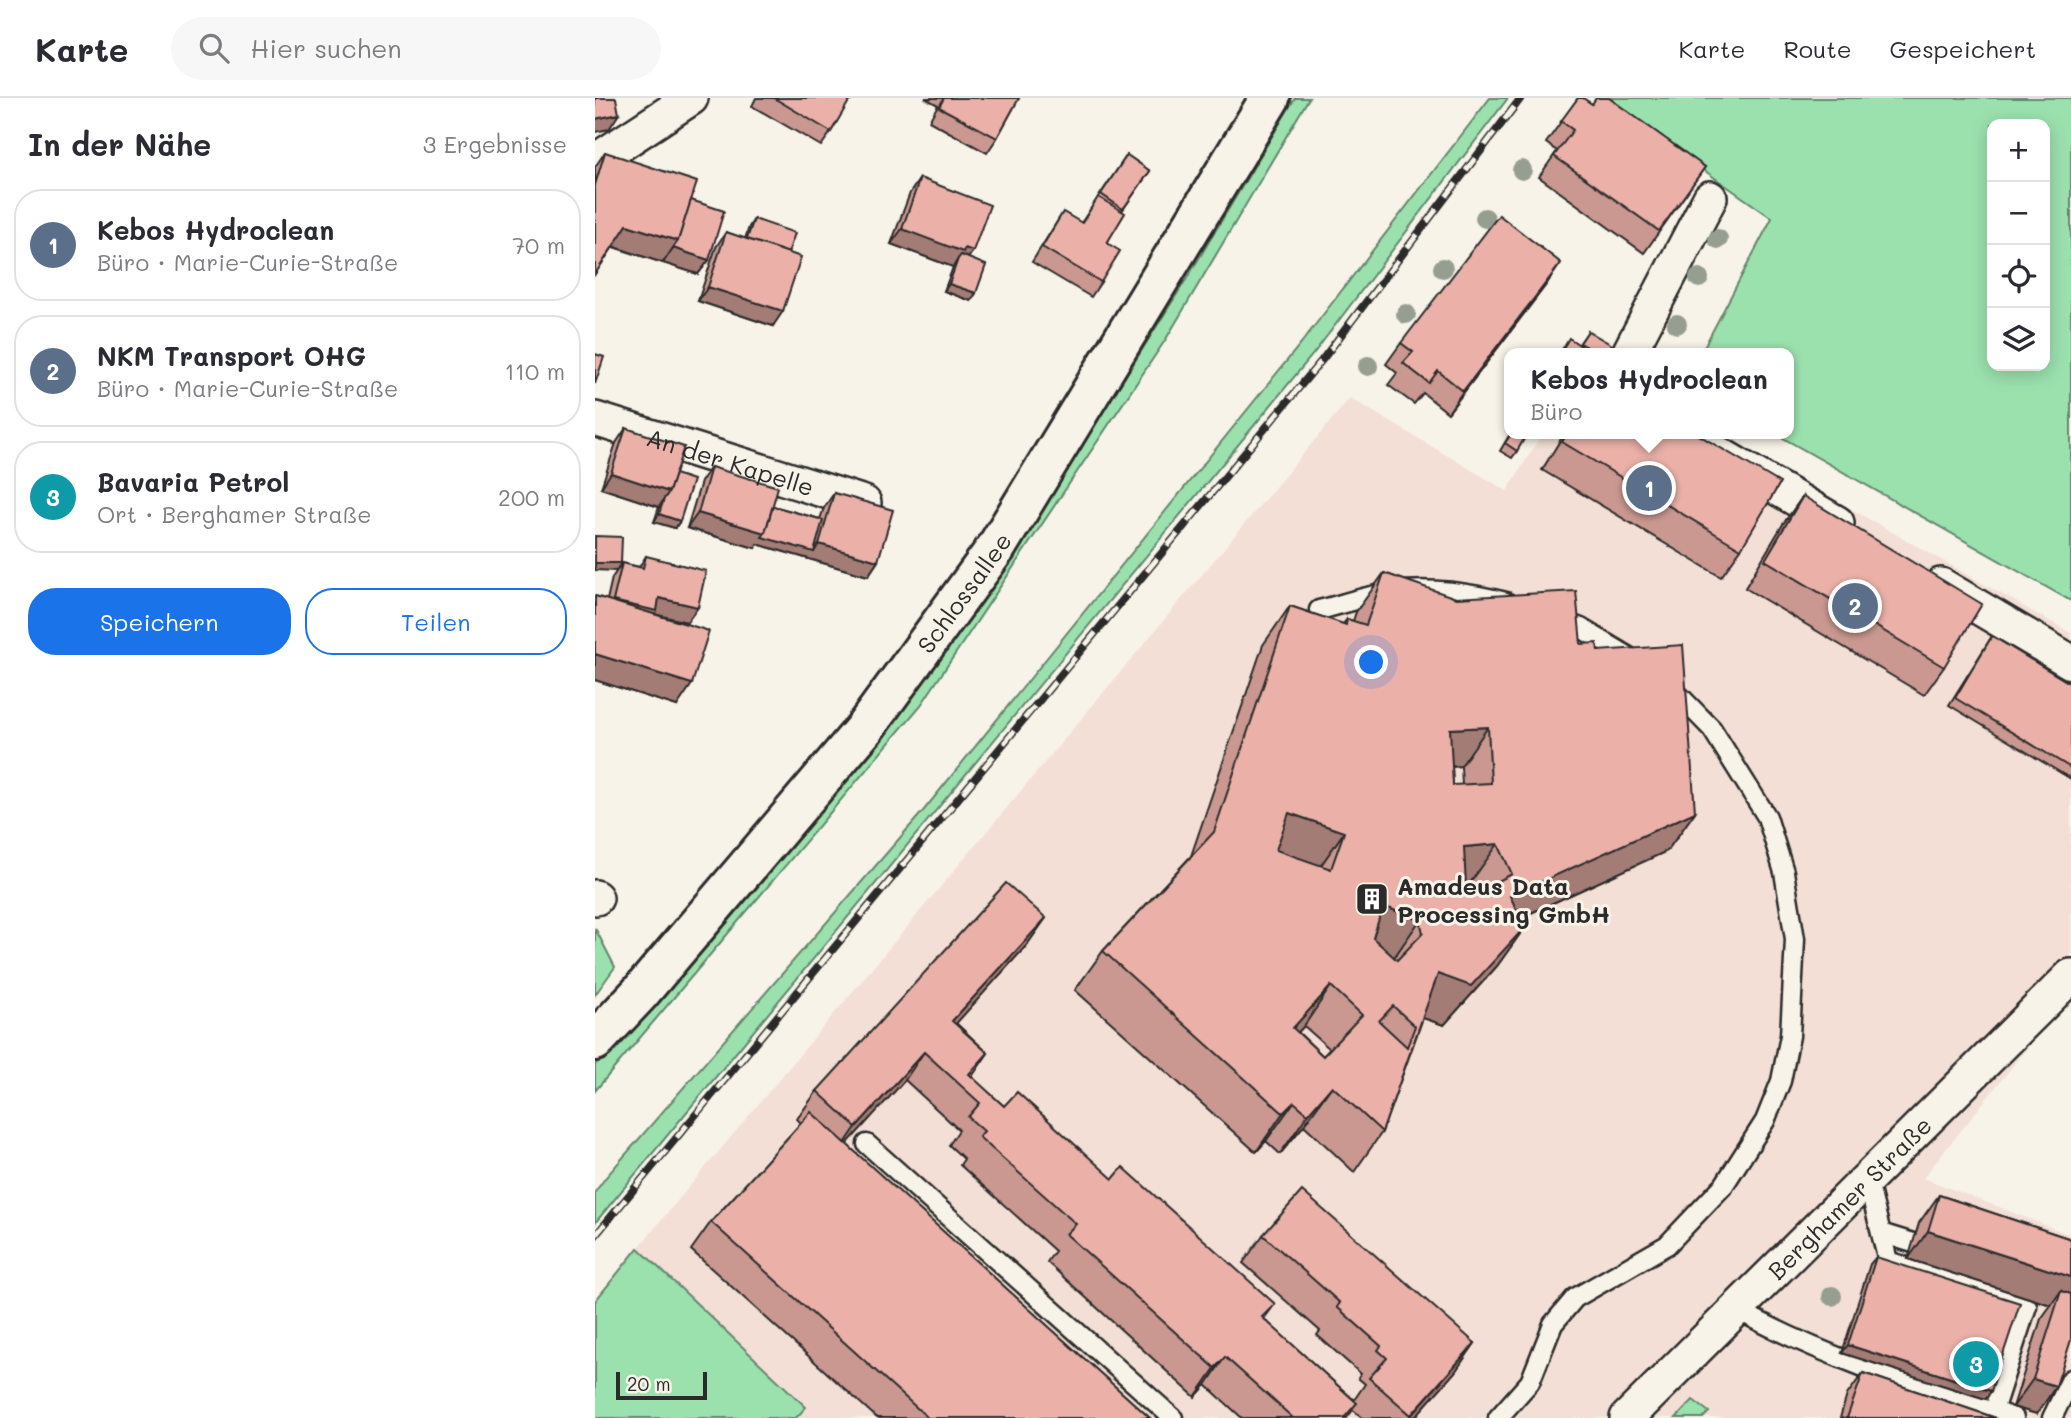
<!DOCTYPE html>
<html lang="de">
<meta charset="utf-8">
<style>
body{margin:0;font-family:Mali,sans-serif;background:#f7f7f7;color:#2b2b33}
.controls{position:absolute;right:21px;top:21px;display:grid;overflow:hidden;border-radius:14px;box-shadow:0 4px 18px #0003}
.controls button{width:63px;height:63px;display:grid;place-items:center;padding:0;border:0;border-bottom:2px solid #e1e1e2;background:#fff;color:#2b2b33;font:35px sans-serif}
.scale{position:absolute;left:21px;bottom:18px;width:91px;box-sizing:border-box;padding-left:7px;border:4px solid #2b2b2b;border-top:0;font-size:19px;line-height:24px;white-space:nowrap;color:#2b2b2b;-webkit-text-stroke:5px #f7f3e8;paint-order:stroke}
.you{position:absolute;left:777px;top:565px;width:24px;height:24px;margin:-18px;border:5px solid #fff;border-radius:50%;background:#1a73e8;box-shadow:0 0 0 10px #1a73e833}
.badge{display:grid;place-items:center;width:46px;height:46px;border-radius:50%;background:#1a73e8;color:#fff;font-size:23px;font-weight:700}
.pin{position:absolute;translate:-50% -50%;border:4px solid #fff;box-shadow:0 2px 7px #0006}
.popup{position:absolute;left:909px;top:250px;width:290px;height:91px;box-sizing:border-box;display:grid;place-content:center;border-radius:14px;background:#fff;filter:drop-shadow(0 2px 5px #0005);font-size:23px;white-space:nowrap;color:#7c7c81}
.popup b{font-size:26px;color:#2b2b33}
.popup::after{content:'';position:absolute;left:50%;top:100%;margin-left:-14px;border:14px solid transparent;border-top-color:#fff}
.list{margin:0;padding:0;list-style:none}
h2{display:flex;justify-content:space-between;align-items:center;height:91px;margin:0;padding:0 28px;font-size:30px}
h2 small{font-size:23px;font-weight:400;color:#7c7c81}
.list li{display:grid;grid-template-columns:46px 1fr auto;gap:21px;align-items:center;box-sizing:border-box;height:112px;margin:0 14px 14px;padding:0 14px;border:2px solid #e1e1e2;border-radius:28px}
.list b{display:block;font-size:26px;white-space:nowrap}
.list p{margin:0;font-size:23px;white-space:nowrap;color:#7c7c81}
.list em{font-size:23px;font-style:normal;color:#7c7c81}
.actions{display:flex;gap:14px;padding:21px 28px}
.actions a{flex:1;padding:16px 0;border:2px solid #1a73e8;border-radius:28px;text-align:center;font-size:24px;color:#1a73e8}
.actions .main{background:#1a73e8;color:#fff}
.icon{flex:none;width:38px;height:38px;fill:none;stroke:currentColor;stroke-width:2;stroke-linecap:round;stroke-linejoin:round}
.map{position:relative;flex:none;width:1476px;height:1320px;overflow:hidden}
header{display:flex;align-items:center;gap:42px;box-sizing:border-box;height:98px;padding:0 35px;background:#fff;border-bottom:2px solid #e1e1e2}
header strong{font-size:33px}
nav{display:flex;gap:38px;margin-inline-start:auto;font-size:24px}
.search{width:490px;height:63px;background:#f7f7f7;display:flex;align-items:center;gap:18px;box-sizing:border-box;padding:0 24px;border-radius:38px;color:#7c7c81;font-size:26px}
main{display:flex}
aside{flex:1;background:#fff}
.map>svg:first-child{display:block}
.built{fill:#f3dfd5}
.green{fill:#9be1ae;stroke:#63866c;stroke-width:2;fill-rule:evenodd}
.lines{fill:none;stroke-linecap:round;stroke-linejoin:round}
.lane-casing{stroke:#2b2b2b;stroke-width:23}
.street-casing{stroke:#2b2b2b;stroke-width:38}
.secondary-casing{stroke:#2b2b2b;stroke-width:44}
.lane{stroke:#f7f3e8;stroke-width:18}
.street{stroke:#f7f3e8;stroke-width:33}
.secondary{stroke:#f7f3e8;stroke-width:38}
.rail-casing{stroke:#2b2b2b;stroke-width:8}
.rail{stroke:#f7f3e8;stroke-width:5;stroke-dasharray:16;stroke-linecap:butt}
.tree{fill:#969e92}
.wall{fill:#ca9891;stroke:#2b2b2b;stroke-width:2;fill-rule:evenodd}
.shaded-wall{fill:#a47c76;stroke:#2b2b2b;stroke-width:2}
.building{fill:#ebb1a9;stroke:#2b2b2b;stroke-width:2;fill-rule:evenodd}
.labels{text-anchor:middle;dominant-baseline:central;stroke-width:6;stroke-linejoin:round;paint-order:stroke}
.street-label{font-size:24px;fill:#2b2b2b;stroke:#f7f3e8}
.poi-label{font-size:24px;font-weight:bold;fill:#2b2b2b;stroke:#f7f3e8;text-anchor:start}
</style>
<header>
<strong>Karte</strong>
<div class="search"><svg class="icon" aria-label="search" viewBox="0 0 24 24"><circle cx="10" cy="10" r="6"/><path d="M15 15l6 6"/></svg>Hier suchen</div>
<nav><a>Karte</a><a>Route</a><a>Gespeichert</a></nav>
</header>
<main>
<aside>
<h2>In der Nähe<small>3 Ergebnisse</small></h2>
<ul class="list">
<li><span class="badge" style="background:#5c6f8a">1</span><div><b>Kebos Hydroclean</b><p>Büro · Marie-Curie-Straße</p></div><em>70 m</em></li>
<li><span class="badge" style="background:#5c6f8a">2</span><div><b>NKM Transport OHG</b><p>Büro · Marie-Curie-Straße</p></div><em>110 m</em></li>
<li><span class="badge" style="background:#0f9aa8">3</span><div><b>Bavaria Petrol</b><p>Ort · Berghamer Straße</p></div><em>200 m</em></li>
</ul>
<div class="actions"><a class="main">Speichern</a><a>Teilen</a></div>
</aside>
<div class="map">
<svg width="1476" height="1320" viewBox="0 0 1476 1320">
<rect width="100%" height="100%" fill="#f7f3e8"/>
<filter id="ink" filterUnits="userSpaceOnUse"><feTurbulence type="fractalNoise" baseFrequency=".0143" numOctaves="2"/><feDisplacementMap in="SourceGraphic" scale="14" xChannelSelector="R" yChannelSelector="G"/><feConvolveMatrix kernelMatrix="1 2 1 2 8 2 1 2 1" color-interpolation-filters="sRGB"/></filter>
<g filter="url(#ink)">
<polygon class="built" points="755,300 912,393 947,336 1123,336 1476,535 1476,895 1328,1080 1476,1137 1476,1320 201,1320 210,1309 43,1150"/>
<g class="green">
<polygon points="700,0 714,0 571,241 326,607 0,993 0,967 254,675 338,570 415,462 594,177"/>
<polygon points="895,0 913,0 719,255 0,1125 0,1094 11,1079 329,712 707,244"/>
<path d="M1006 0H1476V503L1181 336H1194V255H1106L1177 120ZM1397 26H1450V268H1397Z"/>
<polygon points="0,830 20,869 0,897"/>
<polygon points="43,1150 211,1309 201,1320 0,1320 0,1203"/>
<polygon points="1098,1302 1114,1314 1108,1320 1081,1320"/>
</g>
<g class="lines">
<defs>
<g id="lane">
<path d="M724 512C748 506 774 497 798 494 837 489 874 495 911 504"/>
<polyline points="964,522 986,530 1041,563"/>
<polyline points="272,1046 578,1320"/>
<polyline points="1272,1080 1293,1163 1432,1208 1398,1313"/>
<polyline points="1289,1136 1318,1145"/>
<path d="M1141 1211C1229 1260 1324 1289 1419 1320"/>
<polyline points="903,1320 935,1284 958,1226 980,1200 1072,1147 1129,1087 1170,1023 1186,983 1195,938 1200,841 1189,774 1172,719 1117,631 1075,588"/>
<polyline points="1457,1320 1476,1281"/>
</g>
<g id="street">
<polyline points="0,63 96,0"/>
<polyline points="1034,255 1115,100"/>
<path id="s1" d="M0 321 269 405"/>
<polyline points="1090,336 1242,425"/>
<polyline points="1346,487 1476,564"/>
<polyline points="0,799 1,800"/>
<path id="s2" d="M1032 1320 1476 878"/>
</g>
<g id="secondary">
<path id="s3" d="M0 943 45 895 269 631 401 450 675 0"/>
</g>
</defs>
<use href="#lane" class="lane-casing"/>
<use href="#street" class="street-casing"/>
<use href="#secondary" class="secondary-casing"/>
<use href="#lane" class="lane"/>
<use href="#street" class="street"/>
<use href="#secondary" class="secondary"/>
<defs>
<polyline id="rail" points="0,1138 727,262 926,0"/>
</defs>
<use href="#rail" class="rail-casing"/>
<use href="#rail" class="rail"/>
</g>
<g class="tree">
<circle cx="927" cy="72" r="10"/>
<circle cx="890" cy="120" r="10"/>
<circle cx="1123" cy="141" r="10"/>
<circle cx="848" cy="170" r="10"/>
<circle cx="1104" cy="180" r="10"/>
<circle cx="811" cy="216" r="10"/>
<circle cx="1082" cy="226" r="10"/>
<circle cx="773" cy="268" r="10"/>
<circle cx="1237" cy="1198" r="10"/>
</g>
<g class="wall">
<polygon points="161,0 259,0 256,3 254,2 236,34 226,48 157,8"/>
<polygon points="330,0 424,0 402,40 392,55 334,23 343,7"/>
<polygon points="983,0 997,6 1110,69 1049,155 944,79 962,53 951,45"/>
<polygon points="10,54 96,102 114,162 103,176 18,149 0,176 0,69"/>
<polygon points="532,57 555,73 527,113 512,145 506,184 496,199 437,164 468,114 486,125"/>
<polygon points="325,80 378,153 373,160 381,195 376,203 349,193 358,169 296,146 315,95"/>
<polygon points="159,121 193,155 178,228 103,203 121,149 131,134 150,141 154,129"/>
<polygon points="951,187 853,315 828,295 819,306 793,287 802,275 791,266 806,245"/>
<polygon points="993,233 1020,255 983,254 984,246"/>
<polygon points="31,330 80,376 85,423 80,430 59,424 64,409 6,390 21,345"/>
<polygon points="915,336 922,353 917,360 905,353"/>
<polygon points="969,336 1102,336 1146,451 1126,479 947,372"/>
<polygon points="116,369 178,408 225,421 229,410 239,395 283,463 273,478 162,446 160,450 92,430 106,384"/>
<polygon points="1208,398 1349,569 1329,597 1150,490 1188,426"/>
<polygon points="51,458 103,509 92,524 59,517 82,608 0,582 0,498 12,502 17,480 27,465 44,469"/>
<path d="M789 475 1003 553 1100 714 1072 753 925 820 930 829 902 868 849 927 828 920 787 1034 759 1074 709 1027 685 1056 671 1043 661 1054 480 892 508 853 596 758 668 547 695 508 748 526 752 521 758 523 761 514ZM866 668 867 687H858L857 669ZM871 785H875L879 793 871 789ZM709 928 735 951 728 958 703 934Z"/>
<polygon points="1397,538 1476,586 1476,681 1354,607"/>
<polygon points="451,820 431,848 361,925 393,955 376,979 409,1008 518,1081 680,1206 669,1221 759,1302 770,1286 763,1280 766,1276 722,1237 725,1233 648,1165 668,1137 880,1245 860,1274 819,1320 768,1320 758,1312 752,1320 647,1320 611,1287 600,1299 452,1164 460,1153 365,1067 369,1061 354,1047 364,1032 310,982 251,1046 555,1320 282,1320 96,1152 116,1124 206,1025 202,1021 222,993"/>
<polygon points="1344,1097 1476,1141 1461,1288 1442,1316 1418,1309 1446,1221 1456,1207 1313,1161 1324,1125"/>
<polygon points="1281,1159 1391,1301 1247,1255 1275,1166"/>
<polygon points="1268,1275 1401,1320 1245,1320 1252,1297"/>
</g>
<g class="shaded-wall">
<polygon points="24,16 14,31 0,34 0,21"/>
<polygon points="32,127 83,143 68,165 17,148"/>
<polygon points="307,131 370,150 378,153 368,167 363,161 358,169 296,146"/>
<polygon points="78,150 114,162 103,176 68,165"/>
<polygon points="966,165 951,187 853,315 868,293"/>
<polygon points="354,186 381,195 376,203 349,193"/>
<polygon points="113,189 188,213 178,228 103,203"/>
<polygon points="16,375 74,394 64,409 6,390"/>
<polygon points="103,415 170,435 219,454 224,446 283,463 273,478 162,446 160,450 92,430"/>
<polygon points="64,416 85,423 80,430 59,424"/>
<polygon points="0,465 26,465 21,473 0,472"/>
<polygon points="64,500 103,509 92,524 59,516 8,518 18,503"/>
<polygon points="0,556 97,586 82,608 0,582"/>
<polygon points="893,629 866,668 827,670 855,631"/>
<polygon points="1100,714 1072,753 887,837 915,798"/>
<polygon points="694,715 749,734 722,773 667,754"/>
<polygon points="903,746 875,785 842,788 869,749"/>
<polygon points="788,808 825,822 798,861 760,847"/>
<polygon points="451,820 431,848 338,951 357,923"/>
<polygon points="930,829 902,868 849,927 816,916 843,876"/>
<polygon points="736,888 709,928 670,969 698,930"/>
<polygon points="329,954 310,982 242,1057 261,1029"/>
<polygon points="393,955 374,983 374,976"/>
<polygon points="737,988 709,1027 685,1056 713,1016"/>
<polygon points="699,1004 671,1043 661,1054 688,1015"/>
<polygon points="1333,1133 1476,1179 1476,1214 1466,1193 1456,1207 1313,1161"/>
<polygon points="880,1245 860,1274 819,1320 814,1320"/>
<polygon points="1253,1247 1396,1293 1391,1301 1247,1255"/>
<polygon points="630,1259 611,1287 600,1299 620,1270"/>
<polygon points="1438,1281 1461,1288 1442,1316 1418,1309"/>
</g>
<g class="building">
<polygon points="0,0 21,0 24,16 0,21"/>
<polygon points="179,0 256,0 236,34"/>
<polygon points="349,0 424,0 402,40 344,9"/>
<polygon points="983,0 988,0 997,6 1001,0 1014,0 1110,69 1064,133 959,58 978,32 966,23"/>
<polygon points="10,54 102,84 83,143 32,127 0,176 0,87"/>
<polygon points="532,57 555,73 528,111 506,96"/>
<polygon points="325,80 395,107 378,153 370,150 368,154 307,131"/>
<polygon points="503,99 530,115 512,145 525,153 506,184 447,149 468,114 487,125"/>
<polygon points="96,102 129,113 114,162 78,150 83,143"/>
<polygon points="904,117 966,165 868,293 843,273 834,285 808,265 818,254 806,245"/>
<polygon points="159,121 200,135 193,155 152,141"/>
<polygon points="131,134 206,159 188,213 113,189"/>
<polygon points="366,157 391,167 381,195 354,186 363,161"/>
<polygon points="993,233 1022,250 1020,255 1001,255 985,245"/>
<polygon points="974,240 986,248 982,255 965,255"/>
<polygon points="0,256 9,259 0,286"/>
<polygon points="31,330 89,349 74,394 16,375"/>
<polygon points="916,336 932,336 922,353 910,345"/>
<polygon points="972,336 1102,336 1185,385 1146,451 967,344"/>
<polygon points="116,369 183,389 170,435 103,415"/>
<polygon points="80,376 98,382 85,423 64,416 69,401 74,394"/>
<polygon points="239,395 298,412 283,463 224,446"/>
<polygon points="1208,398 1387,506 1349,569 1170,462"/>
<polygon points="178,408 228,422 219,454 167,439 170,435"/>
<polygon points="0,438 27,439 26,465 0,465"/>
<polygon points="51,458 111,473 103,509 64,500 62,513 18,503 27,465 48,470"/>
<path d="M789 475 861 500 981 493 986 546 1002 545 1003 553 1088 547 1100 714 915 798 930 829 876 888 843 876 787 1034 737 988 713 1016 699 1004 688 1015 508 853 619 734 695 508 751 527 752 521 771 527ZM893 629 896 685 858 687 855 631ZM694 715 749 734 736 771 681 752ZM903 746 917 776 882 794 871 789 869 749ZM788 808 825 822 828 835 802 862 778 840ZM736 888 767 917 728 958 698 930ZM798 908 820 928 812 949 784 923Z"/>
<polygon points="0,498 114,533 97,586 0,556"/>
<polygon points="1397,538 1476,586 1476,670 1360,600"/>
<polygon points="411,785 451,820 357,923 393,955 374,976 409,1008 422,994 518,1081 528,1069 680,1206 667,1219 762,1305 749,1320 698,1320 630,1259 620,1270 471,1136 481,1126 384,1039 389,1033 373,1019 385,1005 329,954 261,1029 222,993"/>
<polygon points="216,1014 555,1320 333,1320 116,1124"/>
<polygon points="707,1093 880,1245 816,1317 774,1280 792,1260 783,1252 786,1248 742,1209 745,1205 668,1137"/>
<polygon points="1344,1097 1476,1141 1476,1179 1333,1133"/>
<polygon points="1281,1159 1425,1205 1396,1293 1253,1247"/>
<polygon points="1466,1193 1476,1196 1476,1242 1461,1288 1438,1281"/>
<polygon points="1268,1275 1401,1320 1252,1320"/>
</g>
</g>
<defs>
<symbol id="building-square" viewBox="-11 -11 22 22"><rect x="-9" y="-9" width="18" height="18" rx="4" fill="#2b2b2b" stroke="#f7f3e8"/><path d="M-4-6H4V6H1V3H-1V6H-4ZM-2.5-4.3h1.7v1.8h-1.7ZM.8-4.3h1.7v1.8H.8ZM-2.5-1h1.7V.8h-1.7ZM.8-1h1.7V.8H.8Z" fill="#fff"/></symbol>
</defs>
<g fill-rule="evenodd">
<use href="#building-square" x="758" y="782" width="38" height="38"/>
</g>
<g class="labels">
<g class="street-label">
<text stroke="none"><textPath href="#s1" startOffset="142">An der Kapelle</textPath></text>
<text stroke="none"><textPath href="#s3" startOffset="581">Schlossallee</textPath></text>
<text stroke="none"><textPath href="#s2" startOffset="313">Berghamer Straße</textPath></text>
</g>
<g class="poi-label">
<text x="802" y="787">Amadeus Data<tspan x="802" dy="28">Processing GmbH</tspan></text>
</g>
</g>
</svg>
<div class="controls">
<button>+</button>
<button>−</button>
<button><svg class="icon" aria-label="locate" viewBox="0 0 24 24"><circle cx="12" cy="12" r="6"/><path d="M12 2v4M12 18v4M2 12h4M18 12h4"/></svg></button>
<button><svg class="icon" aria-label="layers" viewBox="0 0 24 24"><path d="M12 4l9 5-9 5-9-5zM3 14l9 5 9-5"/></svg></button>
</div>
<div class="scale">20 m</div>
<div class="you"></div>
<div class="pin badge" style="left:1054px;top:390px;background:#5c6f8a">1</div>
<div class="popup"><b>Kebos Hydroclean</b>Büro</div>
<div class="pin badge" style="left:1260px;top:508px;background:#5c6f8a">2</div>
<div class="pin badge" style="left:1381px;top:1266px;background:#0f9aa8">3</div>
</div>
</main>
